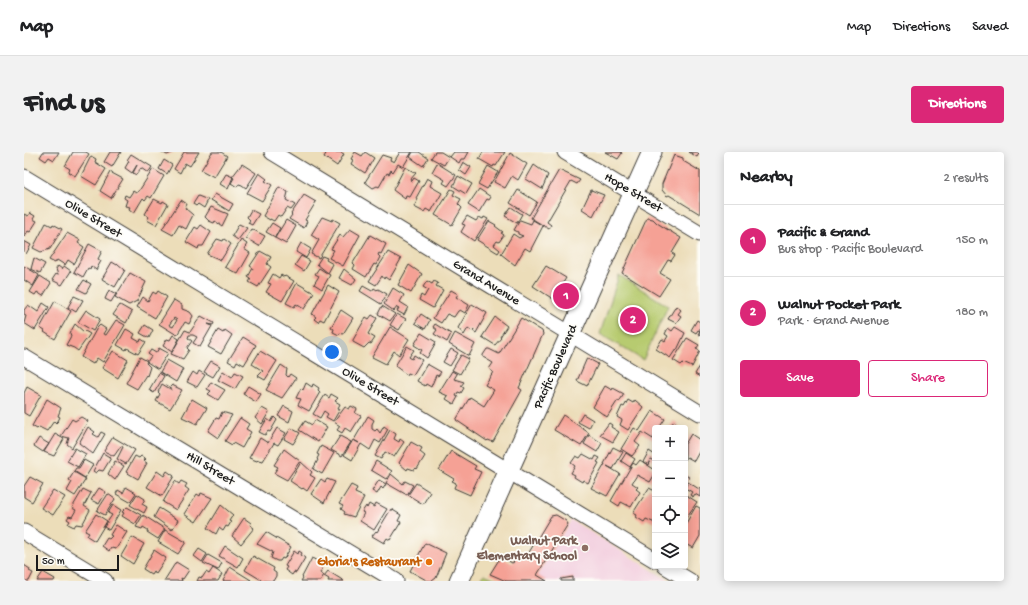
<!DOCTYPE html>
<meta charset="utf-8">
<style>
body{margin:0;font-family:"Gochi Hand",sans-serif;background:#f2f2f2;color:#202124}
.controls{position:absolute;right:12px;bottom:12px;display:grid;overflow:hidden;border-radius:4px;box-shadow:0 2px 10px #0003}
.controls button{width:36px;height:36px;display:grid;place-items:center;padding:0;border:0;border-bottom:1px solid #e0e0e0;background:#fff;color:#202124;font:20px sans-serif}
.scale{position:absolute;left:12px;bottom:10px;width:83px;box-sizing:border-box;padding-left:4px;border:2px solid #1c1c1c;border-top:0;font-size:11px;line-height:14px;white-space:nowrap;color:#1c1c1c;-webkit-text-stroke:3px #fdfcf7;paint-order:stroke}
.you{position:absolute;left:308px;top:200px;width:14px;height:14px;margin:-10px;border:3px solid #fff;border-radius:50%;background:#1a73e8;box-shadow:0 0 0 6px #1a73e833}
.badge{display:grid;place-items:center;width:26px;height:26px;border-radius:50%;background:#db2777;color:#fff;font-size:13px;font-weight:700}
.pin{position:absolute;translate:-50% -50%;border:2px solid #fff;box-shadow:0 1px 4px #0006}
.list{margin:0;padding:0;list-style:none}
h2{display:flex;justify-content:space-between;align-items:center;height:52px;margin:0;padding:0 16px;font-size:17px}
h2 small{font-size:13px;font-weight:400;color:#757577}
.list li{display:grid;grid-template-columns:26px 1fr auto;gap:12px;align-items:center;box-sizing:border-box;height:72px;padding:0 16px;border-top:1px solid #e0e0e0}
.list b{display:block;font-size:15px;white-space:nowrap}
.list p{margin:0;font-size:13px;white-space:nowrap;color:#757577}
.list em{font-size:13px;font-style:normal;color:#757577}
.actions{display:flex;gap:8px;padding:12px 16px}
.actions a{flex:1;padding:9px 0;border:1px solid #db2777;border-radius:4px;text-align:center;font-size:14px;color:#db2777}
.actions .main{background:#db2777;color:#fff}
.icon{flex:none;width:22px;height:22px;fill:none;stroke:currentColor;stroke-width:2;stroke-linecap:round;stroke-linejoin:round}
.map{position:relative;flex:none;width:676px;height:429px;overflow:hidden;border-radius:4px}
header{display:flex;align-items:center;gap:24px;box-sizing:border-box;height:56px;padding:0 20px;background:#fff;border-bottom:1px solid #e0e0e0}
header strong{font-size:19px}
nav{display:flex;gap:22px;margin-inline-start:auto;font-size:14px}
.intro{display:flex;align-items:center;justify-content:space-between;box-sizing:border-box;height:96px;padding:0 24px}
h1{margin:0;font-size:28px}
.button{padding:10px 18px;border-radius:4px;background:#db2777;color:#fff;font-size:14px;font-weight:700}
main{display:flex;gap:24px;padding:0 24px}
aside{flex:1;background:#fff;border-radius:4px;box-shadow:0 2px 10px #0003}
.map>svg:first-child{display:block}
.built{fill:#f3cfdf}
.green{fill:#b7cb6f;stroke:#6a7446}
.building{fill:#f5a195;fill-rule:evenodd}
.lines{fill:none;stroke-linecap:round;stroke-linejoin:round}
.minor-casing{stroke:#3b3934;stroke-width:17}
.major-casing{stroke:#3b3934;stroke-width:21}
.minor{stroke:#fff;stroke-width:15}
.major{stroke:#fff;stroke-width:19}
.education-dot{fill:#8d6e63;stroke:#fdfcf7;stroke-width:1.5}
.food-dot{fill:#e8710a;stroke:#fdfcf7;stroke-width:1.5}
.labels{text-anchor:middle;dominant-baseline:central;stroke-width:3.5;stroke-linejoin:round;paint-order:stroke}
.street-label{font-size:13px;fill:#1c1c1c;stroke:#fdfcf7}
.education-label{font-size:13px;font-weight:bold;fill:#785e54;stroke:#fdfcf7;text-anchor:end}
.food-label{font-size:13px;font-weight:bold;fill:#c56008;stroke:#fdfcf7;text-anchor:end}
</style>
<header>
<strong>Map</strong>
<nav><a>Map</a><a>Directions</a><a>Saved</a></nav>
</header>
<div class="intro"><h1>Find us</h1><a class="button">Directions</a></div>
<main>
<div class="map">
<svg width="676" height="429" viewBox="0 0 676 429">
<rect width="100%" height="100%" fill="#fdfcf7"/>
<filter id="ink" filterUnits="userSpaceOnUse"><feTurbulence type="fractalNoise" baseFrequency=".025" numOctaves="2"/><feDisplacementMap in="SourceGraphic" scale="8" xChannelSelector="R" yChannelSelector="G"/><feConvolveMatrix kernelMatrix="1 2 1 2 8 2 1 2 1" color-interpolation-filters="sRGB"/></filter>
<filter id="wash" filterUnits="userSpaceOnUse"><feTurbulence type="fractalNoise" baseFrequency=".012" numOctaves="4" result="noise"/><feDisplacementMap in="SourceGraphic" scale="16" xChannelSelector="R" yChannelSelector="G"/><feGaussianBlur stdDeviation="0.9" result="paint"/><feColorMatrix in="noise" values="0 0 0 0 0 0 0 0 0 0 0 0 0 0 0 0 0 1.4 0 .05"/><feComposite in="paint" operator="in"/></filter>
<g filter="url(#wash)">
<rect width="100%" height="100%" fill="#ecddb9"/>
<polygon class="built" points="547,368 646,429 521,429 513,424"/>
<g class="green">
<polygon points="595,123 644,154 619,208 576,182"/>
<polygon points="460,422 476,429 457,429"/>
</g>
<g id="blocks">
<g class="building">
<polygon points="19,0 35,0 30,8 25,5 22,9 16,5"/>
<polygon points="49,0 62,0 65,2 51,24 44,20 46,17 41,14"/>
<polygon points="86,0 97,0 88,15 80,10"/>
<polygon points="138,0 150,0 143,3"/>
<polygon points="160,0 175,0 166,14 161,11 156,21 150,17"/>
<polygon points="188,0 197,0 203,4 190,25 177,18"/>
<polygon points="303,0 316,0 320,2 313,14 300,5"/>
<polygon points="331,0 338,4 341,0 350,6 341,21 327,12 329,8 327,7"/>
<polygon points="376,0 388,0 379,15 374,12 369,20 367,18 365,22 363,21 355,35 353,34 349,36 341,30 358,3 367,6 366,8 370,10"/>
<polygon points="389,0 395,0 404,6 399,14 386,5"/>
<polygon points="411,0 417,0 425,5 420,13 407,6"/>
<polygon points="430,0 445,0 441,7 437,7 435,11 426,5"/>
<polygon points="459,0 481,0 472,14 470,13 469,15 455,7"/>
<polygon points="581,0 597,0 598,1 594,7"/>
<polygon points="665,0 676,0 673,5"/>
<polygon points="486,1 503,12 494,28 488,24 481,36 470,30"/>
<polygon points="107,2 128,15 124,21 117,16 112,23 109,21 113,13 108,21 101,16 105,9 103,8"/>
<polygon points="650,3 659,6 659,9 676,19 676,62 645,43 643,44 638,38 638,32"/>
<polygon points="67,4 72,7 71,10 82,17 72,33 57,24"/>
<polygon points="140,8 148,13 143,22 135,17"/>
<polygon points="439,10 447,15 442,23 435,18"/>
<polygon points="413,11 432,23 424,34 419,31 421,28 408,20"/>
<polygon points="218,12 232,21 222,36 218,33 215,32 213,35 207,31 210,26 208,25"/>
<polygon points="510,13 524,23 518,37 502,27"/>
<polygon points="464,14 474,20 463,37 454,32"/>
<polygon points="381,15 392,21 386,28 388,29 390,26 395,29 386,45 382,44 381,47 369,38"/>
<polygon points="129,17 140,24 127,46 124,44 121,48 119,46 110,61 105,57 106,55 101,54 103,48 100,46 101,43 105,45 109,39 112,41 115,39"/>
<polygon points="535,18 556,28 553,32 547,29 523,70 527,73 525,77 507,66"/>
<polygon points="86,20 99,27 87,46 76,39"/>
<polygon points="235,21 243,27 241,29 248,33 238,49 223,41"/>
<polygon points="202,22 209,25 204,37 196,32"/>
<polygon points="434,24 448,32 442,42 429,34"/>
<polygon points="403,26 408,29 406,34 418,41 407,60 402,57 400,60 390,55 394,47 392,46"/>
<polygon points="255,35 264,40 262,48 271,53 267,58 263,56 257,65 254,63 250,69 246,67 246,68 239,64"/>
<polygon points="427,37 431,39 429,43 437,47 434,52 438,56 428,73 411,63"/>
<polygon points="455,37 467,45 465,48 463,47 455,60 444,53"/>
<polygon points="494,38 513,50 505,63 486,51"/>
<polygon points="567,38 580,43 569,64 558,57"/>
<polygon points="191,42 209,52 205,59 187,48"/>
<polygon points="280,43 292,50 281,68 283,69 280,76 265,67 268,63 267,62"/>
<polygon points="174,44 184,48 180,56 174,52 172,54 169,52"/>
<polygon points="130,47 138,51 139,49 144,52 132,73 123,68 125,65 121,62"/>
<polygon points="157,48 163,52 161,56 169,63 162,77 155,73 149,83 138,77"/>
<polygon points="187,55 204,62 198,74 191,69 190,71 185,69 181,65"/>
<polygon points="487,55 498,62 493,71 481,64"/>
<polygon points="227,58 235,62 228,73 224,71 226,68 223,65"/>
<polygon points="6,61 11,64 9,67 13,69 6,80 4,79 0,85 0,62 4,64"/>
<polygon points="443,64 452,69 455,65 459,67 460,65 464,67 450,89 437,80 441,73 438,72"/>
<polygon points="298,65 308,69 309,67 316,71 295,106 287,102 295,88 287,83"/>
<polygon points="623,66 629,67 633,71 657,86 648,101 651,103 647,109 644,108 636,121 646,127 635,144 598,121"/>
<polygon points="262,68 272,74 262,92 251,86"/>
<polygon points="496,68 507,72 509,68 519,74 506,99 501,96 491,113 477,102 489,82 495,86 499,84 494,82 494,80 490,78"/>
<polygon points="465,69 472,73 471,74 479,80 477,81 480,83 475,90 473,89 470,93 476,98 474,101 453,88"/>
<polygon points="22,71 28,74 29,72 38,77 26,97 17,100 9,96"/>
<polygon points="248,71 256,76 251,85 242,80"/>
<polygon points="215,72 223,76 214,88 208,84"/>
<polygon points="177,73 187,80 179,94 175,94 174,97 162,90 171,75 174,77"/>
<polygon points="228,77 241,84 235,94 222,86"/>
<polygon points="326,77 336,83 319,114 305,106 310,98 307,97 316,83 319,85"/>
<polygon points="43,81 56,88 54,91 60,95 50,112 44,108 41,113 33,108 31,111 25,108"/>
<polygon points="346,83 362,92 357,102 355,101 354,103 356,105 352,113 350,112 342,125 329,117 331,113 329,111"/>
<polygon points="193,87 199,89 200,87 207,92 197,108 183,102"/>
<polygon points="217,88 223,92 220,97 226,101 214,122 201,115"/>
<polygon points="0,89 7,93 2,102 0,100"/>
<polygon points="277,91 287,97 282,106 272,100"/>
<polygon points="65,92 78,99 74,107 77,109 72,118 67,114 66,117 64,116 59,125 50,120"/>
<polygon points="236,99 247,105 243,112 247,115 234,135 225,130 227,127 224,125 229,116 226,114"/>
<polygon points="364,100 377,107 365,128 361,125 360,127 358,124 352,133 345,129"/>
<polygon points="277,104 286,109 280,119 271,113"/>
<polygon points="298,104 303,106 302,108 309,112 304,121 293,112"/>
<polygon points="10,106 21,112 16,121 7,117"/>
<polygon points="88,110 93,113 94,112 101,118 91,135 78,127"/>
<polygon points="385,113 398,122 387,141 374,133"/>
<polygon points="0,114 15,123 9,134 0,128"/>
<polygon points="34,114 38,117 40,114 47,119 38,133 28,128 32,122 34,123 32,117"/>
<polygon points="522,114 542,126 529,147 509,134"/>
<polygon points="295,116 306,123 298,137 290,132 295,124 291,122"/>
<polygon points="320,117 332,127 328,133 315,126"/>
<polygon points="106,121 122,130 113,149 105,153 91,145"/>
<polygon points="249,122 255,126 257,123 260,125 261,124 270,129 258,149 242,140 247,132 244,131"/>
<polygon points="16,124 27,131 19,144 13,140 11,143 6,140"/>
<polygon points="60,128 67,132 62,141 54,137"/>
<polygon points="403,129 408,132 410,129 414,131 412,134 419,138 409,156 395,148 397,143 400,145 404,138 399,135"/>
<polygon points="273,131 290,141 280,157 272,152 270,155 262,151"/>
<polygon points="304,133 315,140 300,169 296,167 294,170 290,167 292,165 288,162"/>
<polygon points="339,134 348,139 350,136 353,138 354,137 363,142 357,152 336,139"/>
<polygon points="369,136 380,143 376,150 384,155 380,163 373,159 375,156 373,155 370,159 360,152"/>
<polygon points="85,138 92,142 87,150 81,147"/>
<polygon points="427,138 434,142 432,145 445,153 441,161 436,158 434,159 430,165 423,162 417,171 409,166"/>
<polygon points="134,139 143,145 131,166 113,155 119,145 124,149 129,140 132,142"/>
<polygon points="50,144 59,148 52,160 44,155"/>
<path d="M150 148 158 153V157L166 160 169 164 165 172 161 170 153 183 135 172ZM150 166 153 168 149 175 145 173Z"/>
<polygon points="31,149 47,159 31,187 20,180 21,179 16,176"/>
<polygon points="19,151 25,155 11,178 0,171 2,164 0,163 0,158 4,153 14,160"/>
<polygon points="448,152 463,161 452,181 449,179 450,177 448,179 444,176 440,183 434,176"/>
<polygon points="96,153 108,160 102,171 89,163"/>
<polygon points="358,154 371,162 366,169 354,162"/>
<polygon points="652,154 657,158 654,162 657,164 652,171 644,167"/>
<polygon points="62,158 76,167 69,179 54,170"/>
<polygon points="317,158 329,166 319,182 316,181 315,183 309,180 310,177 307,175"/>
<polygon points="373,162 382,167 375,178 366,173"/>
<polygon points="397,162 406,168 401,177 391,171"/>
<polygon points="348,163 353,166 344,182 351,186 347,192 345,191 340,196 329,190 329,188 342,165 345,167"/>
<polygon points="177,164 190,171 189,173 184,172 188,174 176,195 169,191 173,185 169,183 165,183 164,186 168,189 163,196 165,198 159,207 147,202 161,178 166,180"/>
<polygon points="471,165 483,174 476,185 477,186 471,193 458,185"/>
<polygon points="497,166 518,179 519,182 495,236 498,238 469,290 464,288 463,289 432,268 446,245 460,254 470,238 461,233 469,220 465,217 469,211 459,205 459,203 463,197 465,197 475,202"/>
<polygon points="92,168 101,173 79,210 73,206 69,212 57,205 73,176 76,173 82,177 79,182 82,183"/>
<polygon points="673,168 676,170 676,183 674,182 676,179 674,178 672,181 667,178"/>
<polygon points="51,172 60,180 61,179 66,182 54,199 50,196 42,193 47,184 46,181"/>
<polygon points="411,172 427,182 423,190 410,182 413,178 409,175"/>
<polygon points="121,173 129,178 125,186 116,181"/>
<polygon points="366,175 385,187 375,203 370,199 362,212 348,205"/>
<polygon points="651,175 661,181 653,198 652,197 646,206 632,197 638,187 641,189 644,184 641,182 644,176 648,179"/>
<polygon points="102,177 111,182 109,186 116,190 117,187 122,190 114,202 103,196 102,198 93,193"/>
<polygon points="194,178 199,181 201,178 208,183 197,202 184,195"/>
<polygon points="397,181 412,190 403,206 396,201 398,198 390,193"/>
<polygon points="431,181 451,192 445,204 425,192"/>
<polygon points="149,183 155,187 148,200 139,194 143,187 146,188"/>
<polygon points="219,185 232,193 220,213 213,209 211,213 204,209"/>
<polygon points="663,186 675,193 672,197 676,199 668,215 659,211 657,213 649,208"/>
<polygon points="383,194 390,198 385,205 388,207 390,203 398,208 389,223 384,221 383,223 371,214"/>
<polygon points="135,196 144,201 134,217 123,210 127,204 124,202 127,198 132,201"/>
<polygon points="427,197 434,201 426,214 419,210"/>
<polygon points="89,199 104,208 94,226 78,216"/>
<polygon points="236,199 253,209 241,228 234,224 239,219 228,212"/>
<polygon points="437,203 445,207 436,222 428,218"/>
<polygon points="116,205 123,209 122,211 126,215 123,224 122,223 113,237 102,231"/>
<polygon points="563,206 574,212 563,234 553,229"/>
<polygon points="143,208 159,217 152,230 136,220"/>
<polygon points="187,209 196,214 189,225 180,220"/>
<polygon points="403,212 417,220 414,224 412,223 407,235 402,232 401,234 393,229"/>
<polygon points="257,213 263,217 262,223 264,225 266,222 272,226 258,246 242,238"/>
<polygon points="676,214 676,225 671,222"/>
<polygon points="175,219 181,223 173,235 163,230 169,220 173,223"/>
<polygon points="199,219 208,225 211,220 219,224 211,237 194,228"/>
<polygon points="428,219 433,222 430,227 440,230 437,234 440,236 437,241 434,240 432,244 434,245 430,252 422,247 424,244 415,240"/>
<polygon points="135,221 140,224 130,241 125,238"/>
<polygon points="187,230 201,238 194,248 184,242 187,239 183,237"/>
<polygon points="282,231 288,235 289,232 295,236 294,238 296,240 285,259 274,253 277,247 272,246 277,236 279,238"/>
<polygon points="138,232 148,238 146,235 148,233 158,238 146,257 132,249 136,242 134,240"/>
<polygon points="224,234 237,242 232,250 219,242"/>
<polygon points="581,234 588,238 589,236 600,242 595,250 594,248 583,265 569,255"/>
<polygon points="3,235 17,243 5,264 0,261 0,241"/>
<polygon points="307,242 314,246 311,249 316,252 314,256 316,257 309,269 302,265 304,262 300,259 296,266 289,262 301,243 305,246"/>
<polygon points="23,247 37,256 34,264 36,265 34,269 32,271 30,269 23,279 15,275 13,277 8,274"/>
<polygon points="168,247 183,256 173,272 158,265"/>
<polygon points="604,248 609,251 611,248 619,255 604,278 596,273 598,268 593,265 598,254 600,255"/>
<polygon points="260,254 269,259 265,270 254,264"/>
<polygon points="327,254 333,257 331,261 337,264 327,280 321,276 318,281 313,278 316,274 310,270 321,255 325,257"/>
<polygon points="238,256 245,260 238,272 231,266"/>
<polygon points="628,259 641,267 635,276 631,276 631,283 629,287 618,280 611,290 616,294 608,304 597,297 610,276 615,279"/>
<polygon points="198,260 208,263 194,286 184,279 192,266 195,267"/>
<polygon points="559,262 569,268 565,276 554,270"/>
<polygon points="539,263 565,281 557,294 530,278"/>
<polygon points="344,264 350,268 348,272 348,277 351,279 353,277 356,281 360,274 364,277 356,291 351,288 346,298 337,292 328,308 320,303 329,288 335,291 330,288"/>
<polygon points="57,265 64,269 48,296 43,292 45,286 37,284 48,267 51,269"/>
<polygon points="250,265 253,268 246,280 244,279 241,283 235,280 243,267 247,270"/>
<polygon points="216,266 225,272 222,277 227,280 218,296 209,291 208,293 201,289"/>
<polygon points="291,268 303,275 294,290 275,278 281,269 288,273"/>
<polygon points="650,269 654,272 653,275 655,276 645,276"/>
<polygon points="585,271 588,273 587,275 595,280 589,290 576,283"/>
<polygon points="64,275 71,280 69,282 74,285 77,280 81,282 69,302 55,291"/>
<polygon points="253,276 262,281 254,293 250,291 239,309 234,308 233,309 225,306 236,286 244,291"/>
<polygon points="267,276 276,281 269,292 260,287"/>
<polygon points="366,278 372,282 370,287 375,290 376,287 380,290 370,305 361,300 357,307 351,304"/>
<polygon points="31,282 40,287 30,304 20,300"/>
<polygon points="667,282 676,288 676,298 670,309 663,305 661,308 661,292"/>
<polygon points="565,283 578,291 573,300 560,292"/>
<polygon points="316,284 327,290 318,304 307,298"/>
<polygon points="89,285 111,298 102,312 93,307 99,295 97,294 90,304 80,299"/>
<polygon points="15,286 25,292 19,300 10,294"/>
<polygon points="387,290 398,296 396,300 401,304 393,317 392,316 390,318 384,316 383,318 375,311"/>
<polygon points="297,294 310,301 298,322 289,317 294,308 293,307 295,303 293,302"/>
<polygon points="589,295 599,300 589,317 583,314 596,322 583,344 567,336 581,312 580,312"/>
<polygon points="51,296 62,302 54,315 43,309"/>
<polygon points="260,297 276,309 263,328 250,321 254,315 250,313"/>
<polygon points="427,299 452,314 450,317 457,320 446,343 430,336 432,331 428,329 430,327 415,318"/>
<polygon points="625,299 631,303 631,309 627,307 625,313 619,310"/>
<polygon points="79,301 87,306 79,319 75,318 72,321 69,319"/>
<polygon points="602,301 611,307 606,315 597,309"/>
<polygon points="559,302 570,308 572,304 576,306 573,310 575,311 564,331 559,328 558,330 550,325 551,323 547,321 551,314 547,311 552,304 556,306"/>
<polygon points="111,304 115,306 117,304 122,307 120,309 123,311 114,327 102,320"/>
<polygon points="60,308 69,313 61,326 50,319 52,316 55,316"/>
<polygon points="616,308 631,318 631,322 626,330 613,323 608,331 614,335 612,337 616,340 607,355 597,350 595,354 587,349 609,311 612,313"/>
<polygon points="91,309 100,314 91,328 84,322"/>
<polygon points="352,309 368,319 362,327 347,318"/>
<polygon points="277,310 288,320 286,323 291,326 283,339 279,336 278,337 266,329"/>
<polygon points="133,319 140,324 143,319 150,324 138,344 123,335"/>
<polygon points="50,320 62,327 51,344 43,339 48,330 45,328"/>
<polygon points="367,322 379,332 381,329 389,333 383,343 362,331"/>
<polygon points="661,323 665,325 661,332"/>
<polygon points="6,325 19,332 8,350 0,345 0,334"/>
<polygon points="297,327 301,330 303,327 311,330 300,351 287,342"/>
<polygon points="355,328 362,332 359,337 357,335 353,342 348,339"/>
<polygon points="151,329 155,332 157,329 163,332 161,335 165,338 152,358 139,350"/>
<polygon points="664,330 675,337 676,335 676,345 671,342 669,345 666,343 668,340 661,336"/>
<polygon points="392,331 406,340 399,352 384,343"/>
<polygon points="327,333 333,336 331,341 340,345 330,365 320,362 321,360 317,357 319,354 315,352"/>
<polygon points="102,335 112,341 106,350 92,342 94,338 99,341"/>
<polygon points="75,336 82,340 75,352 67,348"/>
<polygon points="625,336 631,339 631,371 622,367 620,370 612,365 613,363 609,361"/>
<polygon points="59,337 67,341 60,354 66,358 58,373 52,372 50,375 44,372 46,369 43,367 45,364 48,365 52,358 48,356"/>
<polygon points="29,338 41,345 29,363 17,356"/>
<polygon points="177,341 188,346 172,370 160,362 173,342 176,344"/>
<polygon points="84,342 91,347 81,363 73,359"/>
<polygon points="113,342 121,347 118,352 123,355 120,361 106,353"/>
<polygon points="662,343 673,350 662,366 661,365"/>
<polygon points="352,351 363,357 350,378 336,369 340,361 338,360 342,354 343,356 345,352 350,355"/>
<polygon points="89,353 97,358 85,378 80,375 88,363 84,361"/>
<polygon points="197,353 209,363 205,369 207,370 204,375 202,374 199,379 195,376 192,382 183,376"/>
<polygon points="672,354 676,356 676,384 669,396 661,392 661,373"/>
<polygon points="103,355 117,363 111,372 98,364 100,361 98,360"/>
<polygon points="135,356 154,368 148,378 130,365"/>
<polygon points="367,357 377,363 374,369 377,370 366,388 363,386 360,391 348,384 352,379 353,380"/>
<polygon points="72,362 83,369 71,389 63,384 65,381 61,379"/>
<polygon points="119,363 141,377 134,387 123,380 124,378 119,375 118,377 112,375"/>
<polygon points="532,363 542,369 544,372 513,423 523,429 482,429 466,422 476,406 479,406 488,411 490,410 489,409 492,405 496,404 501,407 527,364"/>
<polygon points="220,366 227,371 226,373 230,376 217,392 208,384"/>
<polygon points="92,373 103,380 92,397 87,396 85,399 78,394 83,386 85,387 88,384 86,383"/>
<polygon points="141,378 162,390 154,402 134,390"/>
<polygon points="242,380 267,395 260,407 258,406 256,409 253,409 247,406 249,400 233,392"/>
<polygon points="108,385 120,392 109,412 97,404"/>
<polygon points="401,391 422,401 412,426 408,429 404,429 386,419"/>
<polygon points="201,394 219,406 214,415 195,404"/>
<polygon points="175,397 183,402 178,410 170,404"/>
<polygon points="130,398 142,406 132,421 129,419 127,422 119,417"/>
<polygon points="270,399 274,402 275,399 278,401 277,403 281,406 272,421 270,420 268,423 261,418 263,415 261,414"/>
<polygon points="184,403 198,411 194,418 179,411"/>
<polygon points="229,404 250,416 249,419 252,421 252,424 249,429 239,429 221,418"/>
<polygon points="288,406 300,413 296,421 300,423 296,429 277,429 279,426 278,425"/>
<polygon points="152,410 165,418 159,427 157,426 158,429 140,429"/>
<polygon points="0,413 6,417 5,419 9,421 5,429 0,429"/>
<polygon points="206,415 227,428 226,429 199,429"/>
<polygon points="189,416 198,422 194,429 173,429 175,425 178,426 182,420 185,422"/>
<polygon points="304,419 320,429 304,429 305,427 300,424"/>
<polygon points="19,420 31,427 30,429 13,429"/>
<polygon points="549,425 549,429 537,429 537,427"/>
</g>
</g>
</g>
<g filter="url(#ink)">
<use href="#blocks" fill-opacity="0" stroke="#3b3934" stroke-width="1"/>
<g class="lines">
<defs>
<g id="minor">
<polyline points="248,0 676,261"/>
<polyline points="541,0 676,82"/>
<polyline points="0,25 631,408"/>
<polyline points="0,205 372,429"/>
<polyline points="0,380 81,429"/>
<polyline points="641,414 666,429"/>
</g>
<polyline id="major" points="435,429 628,0"/>
</defs>
<use href="#minor" class="minor-casing"/>
<use href="#major" class="major-casing"/>
<use href="#minor" class="minor"/>
<use href="#major" class="major"/>
</g>
</g>
<circle class="education-dot" cx="561" cy="396" r="4"/>
<circle class="food-dot" cx="405" cy="410" r="4"/>
<g class="labels">
<g class="street-label">
<text transform="translate(609 41) rotate(31)">Hope Street</text>
<text transform="translate(69 67) rotate(31)">Olive Street</text>
<text transform="translate(462 131) rotate(31)">Grand Avenue</text>
<text transform="translate(532 215) rotate(-66)">Pacific Boulevard</text>
<text transform="translate(346 235) rotate(31)">Olive Street</text>
<text transform="translate(186 317) rotate(31)">Hill Street</text>
</g>
<g class="education-label">
<text x="553" y="389">Walnut Park<tspan x="553" dy="15">Elementary School</tspan></text>
</g>
<g class="food-label">
<text x="397" y="410">Gloria's Restaurant</text>
</g>
</g>
</svg>
<div class="controls">
<button>+</button>
<button>−</button>
<button><svg class="icon" aria-label="locate" viewBox="0 0 24 24"><circle cx="12" cy="12" r="6"/><path d="M12 2v4M12 18v4M2 12h4M18 12h4"/></svg></button>
<button><svg class="icon" aria-label="layers" viewBox="0 0 24 24"><path d="M12 4l9 5-9 5-9-5zM3 14l9 5 9-5"/></svg></button>
</div>
<div class="scale">50 m</div>
<div class="you"></div>
<div class="pin badge" style="left:542px;top:144px">1</div>
<div class="pin badge" style="left:609px;top:168px">2</div>
</div>
<aside>
<h2>Nearby<small>2 results</small></h2>
<ul class="list">
<li><span class="badge">1</span><div><b>Pacific &amp; Grand</b><p>Bus stop · Pacific Boulevard</p></div><em>150 m</em></li>
<li><span class="badge">2</span><div><b>Walnut Pocket Park</b><p>Park · Grand Avenue</p></div><em>180 m</em></li>
</ul>
<div class="actions"><a class="main">Save</a><a>Share</a></div>
</aside>
</main>
